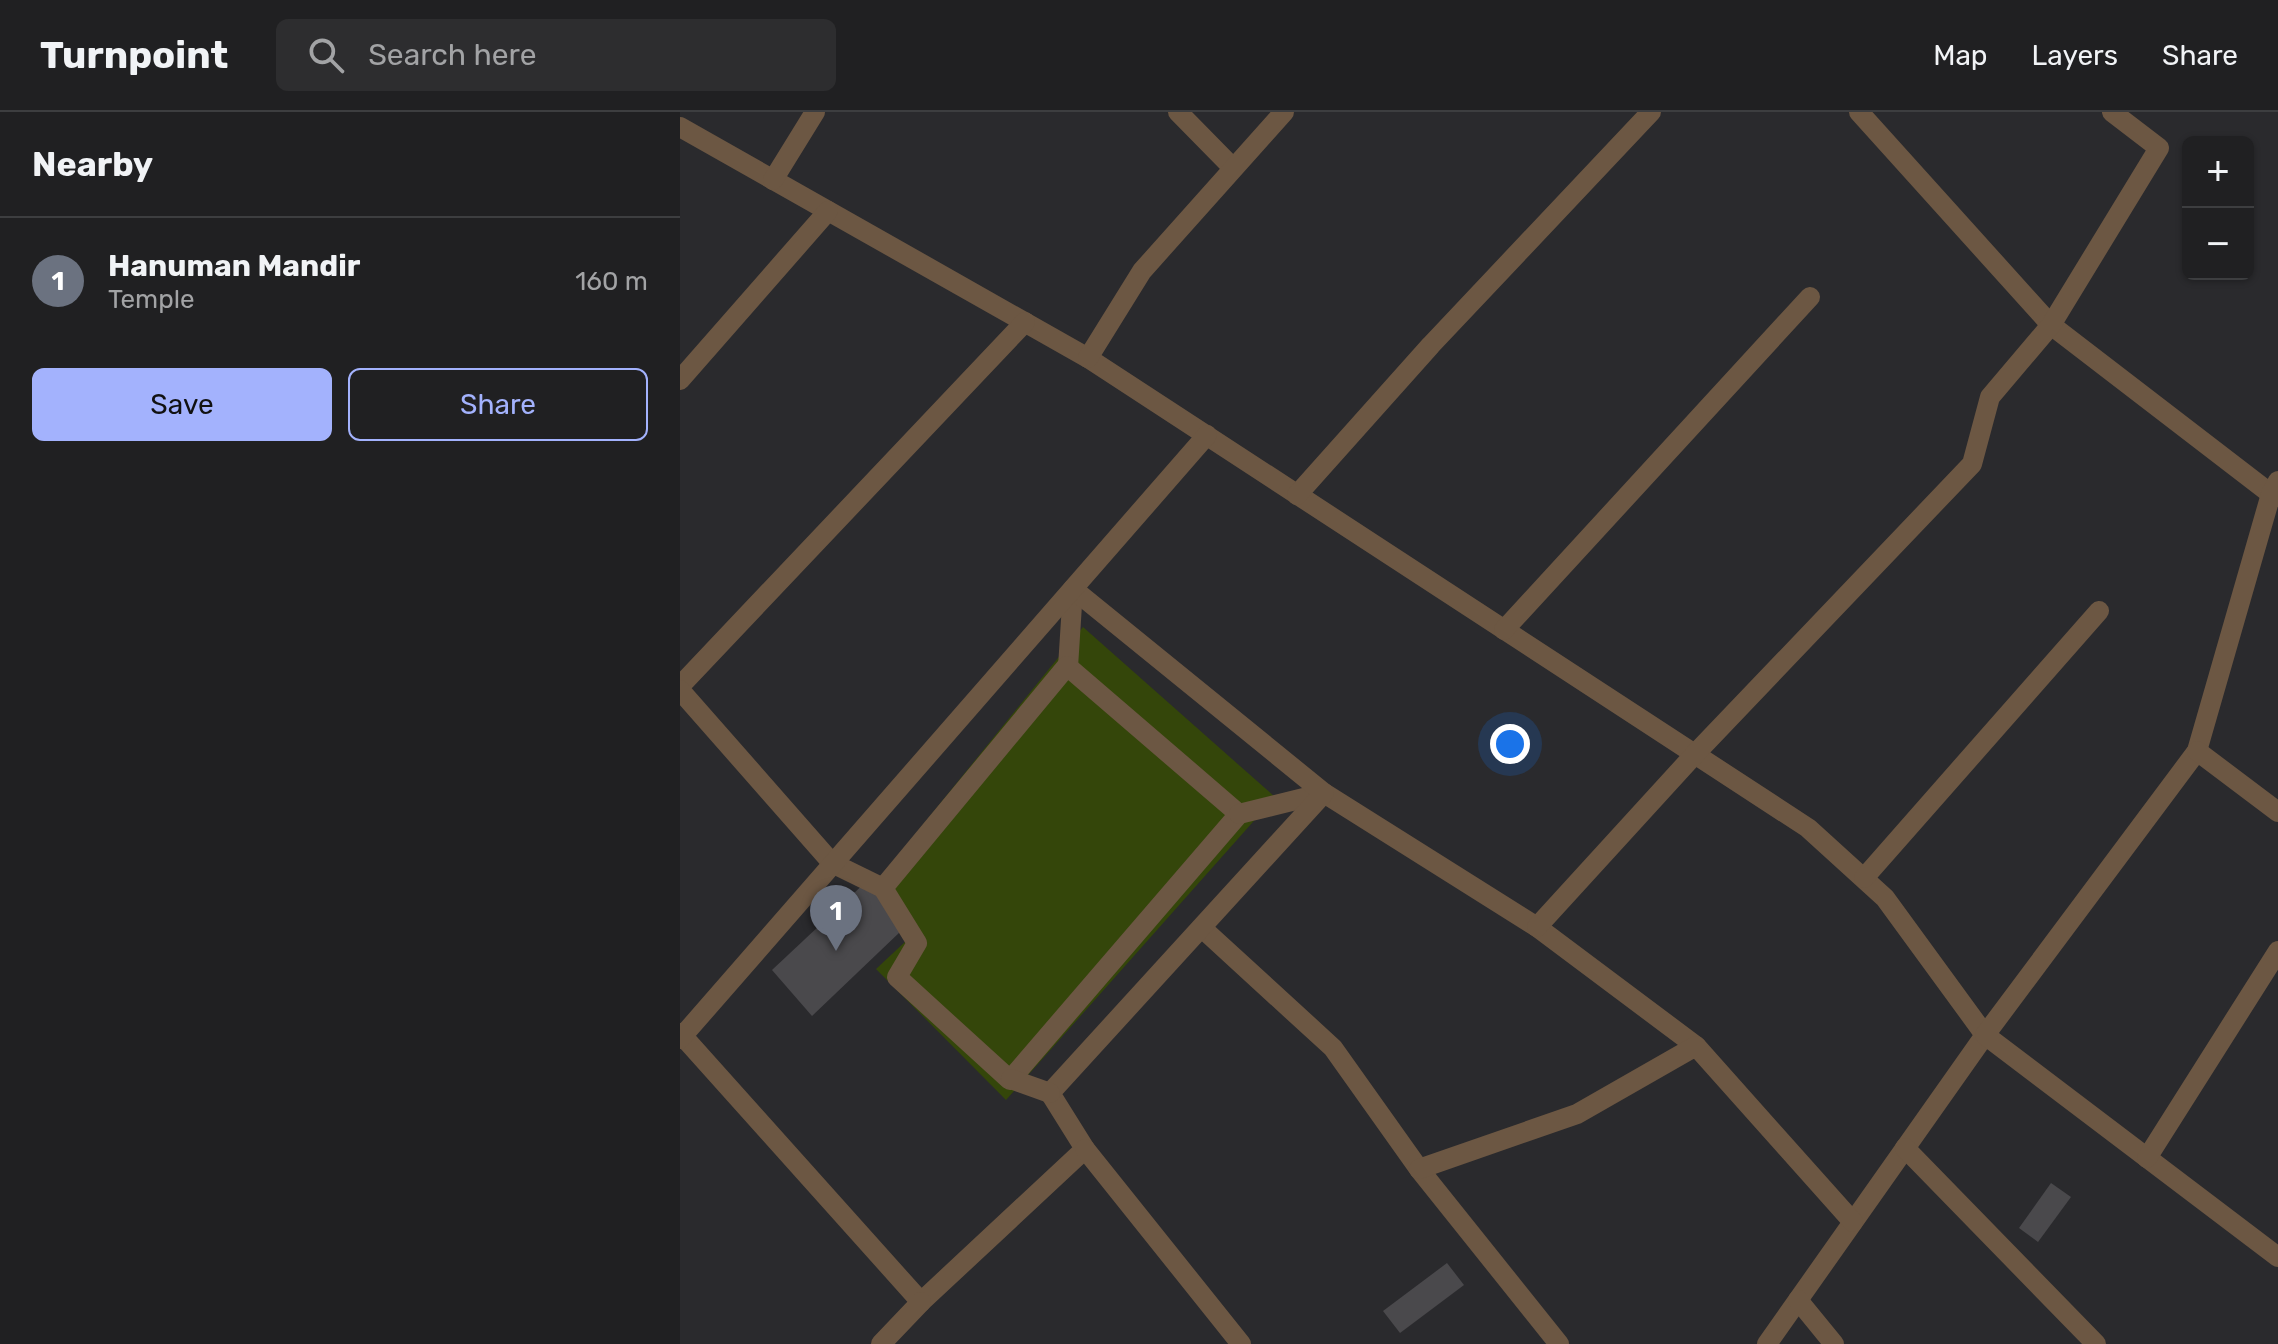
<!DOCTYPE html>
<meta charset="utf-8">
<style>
body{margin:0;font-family:Rubik,sans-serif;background:#2d2d2f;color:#f1f3f6}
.controls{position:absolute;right:24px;top:24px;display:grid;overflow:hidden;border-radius:12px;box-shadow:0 2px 6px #0004}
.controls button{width:72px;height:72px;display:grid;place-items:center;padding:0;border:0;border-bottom:2px solid #3d3e40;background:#202022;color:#f1f3f6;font:40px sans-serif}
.you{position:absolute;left:830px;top:632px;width:28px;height:28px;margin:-20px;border:6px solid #fff;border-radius:50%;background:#1a73e8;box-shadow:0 0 0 12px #1a73e833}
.badge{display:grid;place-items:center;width:52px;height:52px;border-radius:50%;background:#a3b2fd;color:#fff;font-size:26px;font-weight:700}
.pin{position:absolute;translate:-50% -66px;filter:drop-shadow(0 2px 4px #0008)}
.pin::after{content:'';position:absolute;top:42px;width:28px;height:24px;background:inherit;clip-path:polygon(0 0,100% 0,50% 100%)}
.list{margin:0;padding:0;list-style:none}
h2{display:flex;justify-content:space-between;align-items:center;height:104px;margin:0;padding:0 32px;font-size:34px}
h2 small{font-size:26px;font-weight:400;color:#a2a3a5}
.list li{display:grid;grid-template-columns:52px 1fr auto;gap:24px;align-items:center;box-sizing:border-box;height:128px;padding:0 32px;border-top:2px solid #3d3e40}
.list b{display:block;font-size:30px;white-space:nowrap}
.list p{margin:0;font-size:26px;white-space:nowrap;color:#a2a3a5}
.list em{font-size:26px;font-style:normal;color:#a2a3a5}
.actions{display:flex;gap:16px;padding:24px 32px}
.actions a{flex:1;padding:18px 0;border:2px solid #a3b2fd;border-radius:12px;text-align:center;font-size:28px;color:#a3b2fd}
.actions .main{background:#a3b2fd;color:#111}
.icon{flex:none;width:44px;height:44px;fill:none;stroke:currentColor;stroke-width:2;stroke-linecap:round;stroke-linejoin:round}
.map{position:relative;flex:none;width:1598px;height:1232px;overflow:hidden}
header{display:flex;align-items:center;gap:48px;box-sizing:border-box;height:112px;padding:0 40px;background:#202022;border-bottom:2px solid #3d3e40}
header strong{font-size:38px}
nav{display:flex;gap:44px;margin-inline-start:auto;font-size:28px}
.search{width:560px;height:72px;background:#2d2d2f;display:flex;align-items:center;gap:20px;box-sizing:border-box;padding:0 28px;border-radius:12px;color:#a2a3a5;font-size:30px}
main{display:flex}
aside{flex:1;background:#202022}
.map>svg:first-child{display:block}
.green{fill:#34460a}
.building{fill:#4a494c}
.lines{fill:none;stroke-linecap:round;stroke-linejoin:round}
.minor{stroke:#6c5743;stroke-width:20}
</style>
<header>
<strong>Turnpoint</strong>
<div class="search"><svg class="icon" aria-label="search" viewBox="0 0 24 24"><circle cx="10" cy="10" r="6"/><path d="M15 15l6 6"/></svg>Search here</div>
<nav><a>Map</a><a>Layers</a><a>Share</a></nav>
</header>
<main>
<aside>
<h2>Nearby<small></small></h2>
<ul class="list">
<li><span class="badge" style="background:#6b7280">1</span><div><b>Hanuman Mandir</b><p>Temple</p></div><em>160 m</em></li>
</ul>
<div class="actions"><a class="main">Save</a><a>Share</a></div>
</aside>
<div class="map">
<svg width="1598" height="1232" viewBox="0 0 1598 1232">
<rect width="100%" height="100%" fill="#2a2a2d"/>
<polygon class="green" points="403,515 595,685 326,988 196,857 227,828 199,767"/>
<g class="building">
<polygon points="188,768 221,819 132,904 92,858"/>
<polygon points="1371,1071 1391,1085 1358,1130 1339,1116"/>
<polygon points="767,1151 784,1173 720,1221 703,1199"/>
</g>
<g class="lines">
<g class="minor">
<polyline points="498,0 553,56"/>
<polyline points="1179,0 1371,213 1591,382 1598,385"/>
<polyline points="0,15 408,246 1128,716 1205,786 1305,923 1087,1232"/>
<polyline points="93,68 135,0"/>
<polyline points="408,246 462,159 604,0"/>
<polyline points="0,268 148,99"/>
<polyline points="1598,369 1591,382 1517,639 1305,923 1598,1145"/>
<polyline points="617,383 751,233 971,0"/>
<polyline points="824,518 1130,185"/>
<polyline points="388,555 393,477"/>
<polyline points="0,574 345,210"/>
<polyline points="0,578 152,751 203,776 387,554 559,702 330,968 217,865 237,831 203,776"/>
<polyline points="1517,639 1598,700"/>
<polyline points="559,702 644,681 857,815 1016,934"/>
<polyline points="1184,766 1419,499"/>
<polyline points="857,815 1015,642 1292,352 1310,285 1371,213 1479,36 1432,0"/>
<polyline points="522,816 653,936 739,1057 879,1232"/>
<polyline points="0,921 241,1190 405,1037 370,981 644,681 393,477"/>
<polyline points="0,927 527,323"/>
<polyline points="331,967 370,981"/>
<polyline points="1225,1036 1416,1232"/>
<polyline points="405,1037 561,1232"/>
<polyline points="1467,1046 1598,839"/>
<polyline points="739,1057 897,1002 1016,934 1173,1110"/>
<polyline points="1118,1188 1154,1232"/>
<polyline points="201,1232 241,1190"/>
</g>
</g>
</svg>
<div class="controls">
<button>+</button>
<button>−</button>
</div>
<div class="you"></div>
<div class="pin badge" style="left:156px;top:839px;background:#6b7280">1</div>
</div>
</main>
